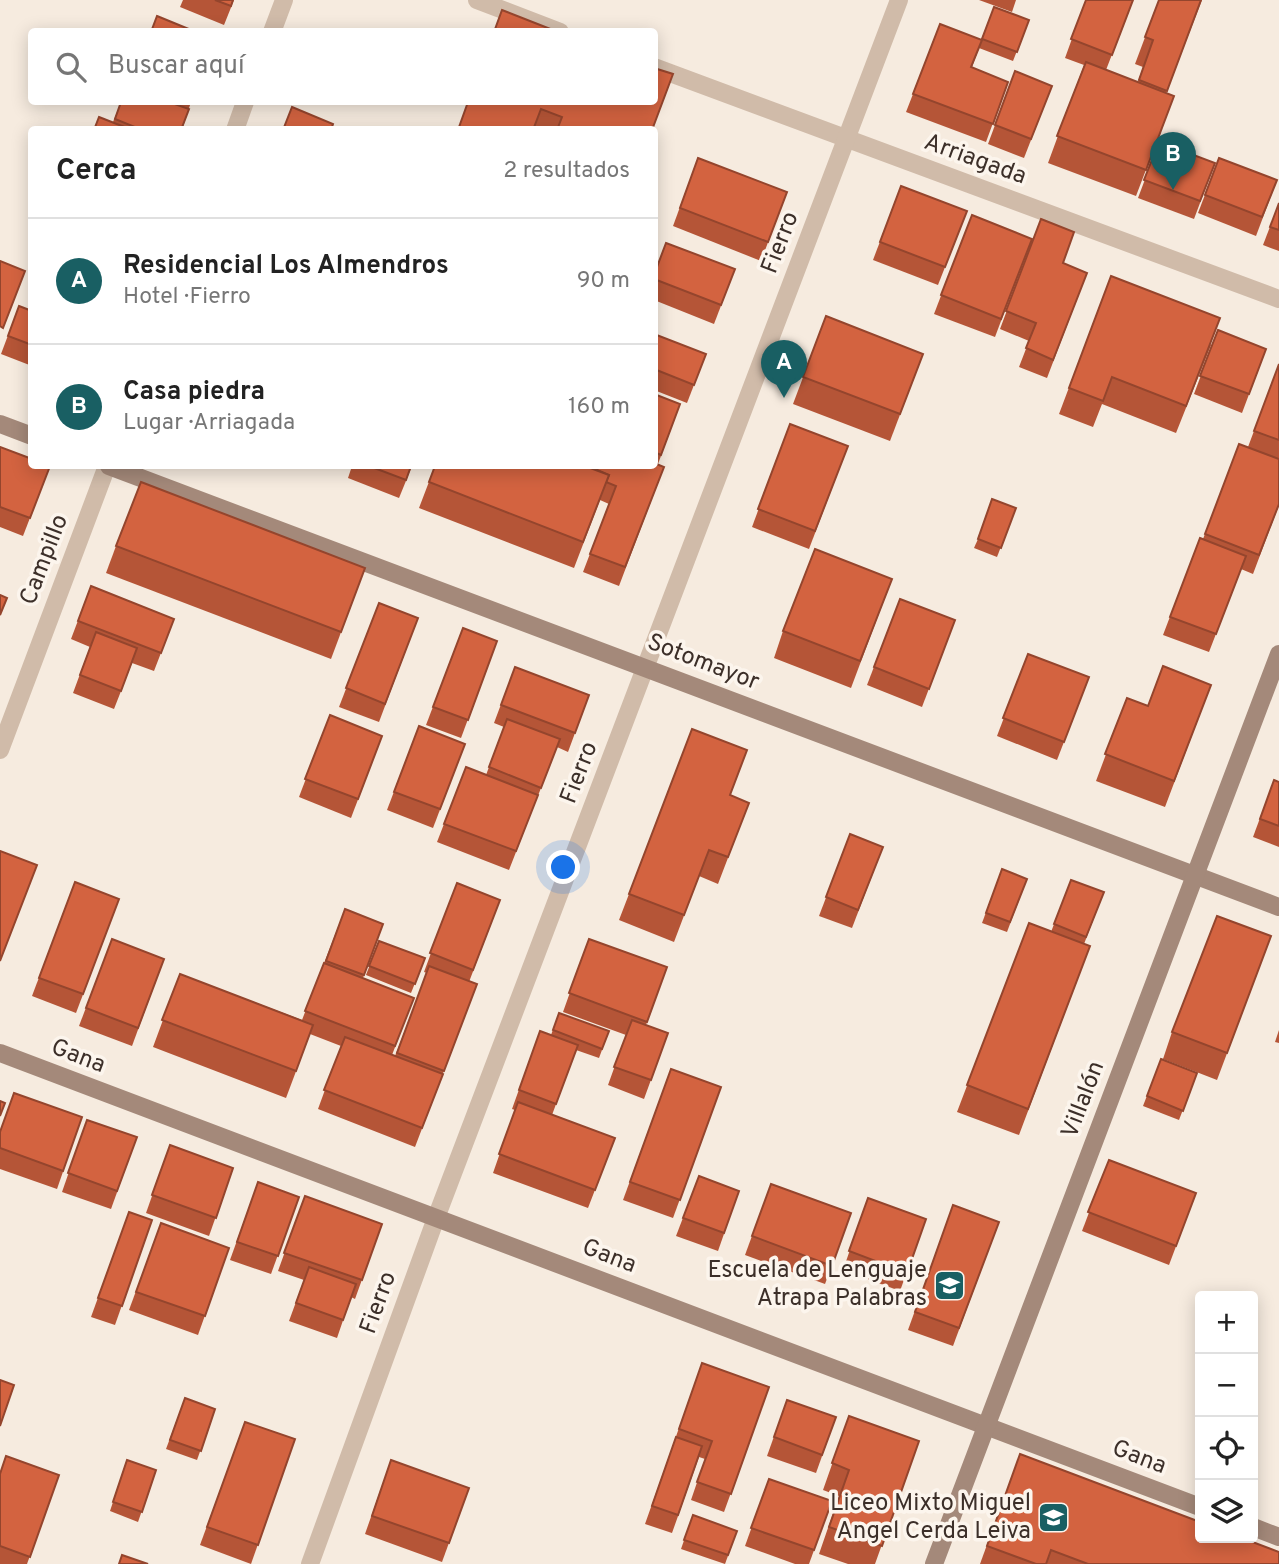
<!DOCTYPE html>
<html lang="es">
<meta charset="utf-8">
<style>
body{margin:0;font-family:Overpass,sans-serif;background:#f2f2f2;color:#222}
.controls{position:absolute;right:21px;bottom:21px;display:grid;overflow:hidden;border-radius:7px;box-shadow:0 4px 18px #0003}
.controls button{width:63px;height:63px;display:grid;place-items:center;padding:0;border:0;border-bottom:2px solid #e0e0e0;background:#fff;color:#222;font:35px sans-serif}
.you{position:absolute;left:564px;top:868px;width:24px;height:24px;margin:-18px;border:5px solid #fff;border-radius:50%;background:#1a73e8;box-shadow:0 0 0 10px #1a73e833}
.badge{display:grid;place-items:center;width:46px;height:46px;border-radius:50%;background:#195f63;color:#fff;font-size:23px;font-weight:700}
.pin{position:absolute;translate:-50% -58px;filter:drop-shadow(0 2px 4px #0008)}
.pin::after{content:'';position:absolute;top:37px;width:24px;height:21px;background:inherit;clip-path:polygon(0 0,100% 0,50% 100%)}
.list{margin:0;padding:0;list-style:none}
h2{display:flex;justify-content:space-between;align-items:center;height:91px;margin:0;padding:0 28px;font-size:30px}
h2 small{font-size:23px;font-weight:400;color:#767676}
.list li{display:grid;grid-template-columns:46px 1fr auto;gap:21px;align-items:center;box-sizing:border-box;height:126px;padding:0 28px;border-top:2px solid #e0e0e0}
.list b{display:block;font-size:26px;white-space:nowrap}
.list p{margin:0;font-size:23px;white-space:nowrap;color:#767676}
.list em{font-size:23px;font-style:normal;color:#767676}
.icon{flex:none;width:38px;height:38px;fill:none;stroke:currentColor;stroke-width:2;stroke-linecap:round;stroke-linejoin:round}
.map{position:relative;flex:none;width:1279px;height:1564px;overflow:hidden}
.search{position:absolute;background:#fff;box-shadow:0 4px 18px #0003;left:28px;top:28px;width:630px;height:77px;display:flex;align-items:center;gap:18px;box-sizing:border-box;padding:0 24px;border-radius:7px;color:#767676;font-size:26px}
.panel{position:absolute;background:#fff;box-shadow:0 4px 18px #0003;left:28px;top:126px;width:630px;height:343px;border-radius:7px}
.map>svg:first-child{display:block}
.lines{fill:none;stroke-linecap:round;stroke-linejoin:round}
.street{stroke:#d0bba9;stroke-width:18}
.secondary{stroke:#a4897a;stroke-width:18}
.wall{fill:#b55537}
.building{fill:#d36340;stroke:#94452d;stroke-width:2}
.labels{text-anchor:middle;dominant-baseline:central;stroke-width:7;stroke-linejoin:round;paint-order:stroke}
.street-label{font-size:24px;fill:#3c2f29;stroke:#fcf5ed}
.poi-label{font-size:24px;fill:#3c2f29;stroke:#fcf5ed;text-anchor:end}
</style>
<div class="map">
<svg width="1279" height="1564" viewBox="0 0 1279 1564">
<rect width="100%" height="100%" fill="#f6ebdf"/>
<g class="lines">
<g class="street">
<polyline points="477,0 560,32"/>
<polyline points="272,32 284,0"/>
<polyline points="654,67 1279,299"/>
<polyline points="235,130 245,102"/>
<polyline points="0,750 107,466"/>
<polyline points="310,1564 436,1218 899,0"/>
</g>
<g class="secondary">
<polyline points="0,424 32,436"/>
<polyline points="109,466 1279,907"/>
<polyline points="0,1053 1200,1507"/>
<polyline points="1253,1527 1279,1537"/>
<polyline points="934,1564 1279,654"/>
</g>
</g>
<g class="wall">
<polygon points="183,0 234,0 224,25 180,7"/>
<polygon points="979,0 1016,0 1012,12"/>
<polygon points="1086,0 1133,0 1106,70 1138,82 1143,67 1135,64 1159,0 1202,0 1166,93 1174,96 1136,196 1048,163 1084,65 1065,58"/>
<polygon points="994,7 1029,20 1013,61 979,48 972,67 1008,82 986,142 906,112 913,94 981,40"/>
<polygon points="1052,86 1024,158 988,144 995,125"/>
<polygon points="121,102 191,102 182,130 94,130 113,122"/>
<polygon points="468,102 654,102 652,130 458,130"/>
<polygon points="1159,142 1215,163 1194,219 1138,198"/>
<polygon points="698,158 787,192 761,261 673,226"/>
<polygon points="1219,158 1277,180 1256,236 1198,213"/>
<polygon points="901,186 967,211 938,285 873,260"/>
<polygon points="1279,203 1279,251 1263,245"/>
<polygon points="972,215 1032,239 995,337 934,314"/>
<polygon points="1041,219 1063,263 1087,273 1047,378 1019,367 1029,341 1000,329"/>
<polygon points="735,269 714,324 654,300 654,275"/>
<polygon points="1111,276 1211,345 1176,433 1102,404 1093,427 1059,414"/>
<polygon points="19,306 32,311 32,366 1,354"/>
<polygon points="826,316 923,354 890,441 793,404"/>
<polygon points="1218,330 1266,349 1242,413 1194,394"/>
<polygon points="654,334 706,354 687,403 654,390"/>
<polygon points="1279,364 1279,505 1253,574 1241,569 1209,652 1163,635 1200,538 1203,539 1239,444 1248,447"/>
<polygon points="654,394 680,404 658,464 664,467 619,586 583,572 609,504 600,500 574,568 419,508 435,466 595,469 654,466"/>
<polygon points="790,424 848,446 809,549 752,527"/>
<polygon points="0,447 50,466 23,536 0,527"/>
<polygon points="352,466 412,466 399,498 348,478"/>
<polygon points="1016,508 997,557 974,548 978,539"/>
<polygon points="116,546 365,568 331,659 106,573"/>
<polygon points="892,579 851,688 774,658 783,631"/>
<polygon points="91,586 174,619 154,671 132,663 114,709 73,693 90,647 71,639"/>
<polygon points="900,599 955,620 922,707 867,685"/>
<polygon points="379,603 418,618 379,722 339,707"/>
<polygon points="463,628 497,641 461,738 426,725"/>
<polygon points="1028,654 1089,677 1057,760 997,736"/>
<polygon points="515,667 589,695 568,752 557,747 509,870 437,842 466,767 486,775 504,727 494,723"/>
<polygon points="1211,685 1165,807 1096,781 1127,698 1148,706"/>
<polygon points="330,715 382,736 351,818 299,797"/>
<polygon points="419,726 465,744 433,828 387,810"/>
<polygon points="1274,780 1279,782 1279,847 1253,837"/>
<polygon points="730,795 749,803 739,829 718,884 699,876 674,942 619,920 629,894"/>
<polygon points="850,834 883,847 852,928 819,916"/>
<polygon points="1002,869 1027,879 1007,932 982,923"/>
<polygon points="1071,880 1104,892 1084,944 1090,946 1019,1135 957,1112 1029,923 1051,932"/>
<polygon points="75,882 119,899 76,1013 32,996"/>
<polygon points="457,883 500,900 469,982 477,984 415,1147 318,1109 341,1046 310,1034 286,1098 153,1047 180,974 302,1020 345,909 383,924 363,978 414,998 392,1055 395,1056 427,973 424,972"/>
<polygon points="1271,936 1217,1080 1163,1059 1172,1032"/>
<polygon points="112,939 164,959 132,1046 79,1026"/>
<polygon points="589,939 667,967 646,1025 668,1033 644,1099 608,1085 626,1035 563,1012"/>
<polygon points="379,941 425,958 411,993 366,975"/>
<polygon points="559,1013 609,1031 599,1058 576,1050 552,1115 615,1138 588,1208 493,1173 515,1110 512,1109 540,1031 551,1035"/>
<polygon points="1279,1030 1279,1043 1275,1042"/>
<polygon points="1161,1059 1197,1073 1179,1120 1143,1106"/>
<polygon points="671,1069 721,1087 673,1218 623,1200"/>
<polygon points="82,1117 57,1189 0,1169 0,1131"/>
<polygon points="87,1120 137,1137 111,1209 62,1192"/>
<polygon points="170,1145 233,1168 209,1236 146,1213"/>
<polygon points="1109,1160 1196,1193 1169,1265 1082,1231"/>
<polygon points="699,1176 739,1191 718,1251 676,1236"/>
<polygon points="258,1182 299,1197 271,1274 230,1260"/>
<polygon points="771,1184 851,1213 825,1284 745,1255"/>
<polygon points="305,1196 382,1224 355,1299 351,1297 337,1338 289,1321 304,1280 278,1271"/>
<polygon points="868,1198 926,1219 900,1291 843,1270"/>
<polygon points="953,1205 999,1222 953,1346 908,1330"/>
<polygon points="129,1212 152,1220 115,1325 91,1317"/>
<polygon points="161,1223 229,1248 198,1335 129,1310"/>
<polygon points="702,1363 769,1387 724,1512 691,1500 705,1459 699,1457 672,1533 645,1524"/>
<polygon points="185,1398 215,1409 197,1460 166,1449"/>
<polygon points="787,1400 836,1417 816,1473 767,1456"/>
<polygon points="849,1416 919,1441 875,1564 848,1564 819,1554 839,1496 823,1490"/>
<polygon points="245,1422 295,1439 251,1564 200,1545"/>
<polygon points="1020,1454 1279,1564 980,1564"/>
<polygon points="127,1460 156,1470 138,1522 110,1511"/>
<polygon points="391,1460 469,1488 442,1562 365,1534"/>
<polygon points="0,1473 59,1475 27,1564 0,1564"/>
<polygon points="769,1479 832,1501 809,1564 795,1564 745,1546"/>
<polygon points="693,1515 737,1531 725,1564 681,1549"/>
</g>
<g class="building">
<polygon points="215,0 233,0 231,6"/>
<polygon points="1086,0 1133,0 1112,55 1071,39"/>
<polygon points="1159,0 1201,0 1167,91 1139,80 1153,40 1145,37"/>
<polygon points="994,7 1029,20 1017,52 982,39"/>
<polygon points="502,10 558,32 494,32"/>
<polygon points="157,16 196,32 151,32"/>
<polygon points="940,24 982,40 971,67 1008,82 993,124 913,94"/>
<polygon points="1086,62 1174,96 1146,170 1057,136"/>
<polygon points="654,68 673,74 652,130 557,130 562,117 541,109 533,130 458,130 468,102 654,102"/>
<polygon points="1015,71 1052,86 1031,139 995,125"/>
<polygon points="121,102 169,102 189,109 181,130 142,130 115,119"/>
<polygon points="292,107 333,124 331,130 283,130"/>
<polygon points="99,117 132,130 94,130"/>
<polygon points="1159,142 1215,163 1200,201 1144,180"/>
<polygon points="698,158 787,192 768,242 680,208"/>
<polygon points="1219,158 1277,180 1262,217 1205,195"/>
<polygon points="901,186 967,211 945,267 880,242"/>
<polygon points="1279,203 1279,230 1270,227"/>
<polygon points="972,215 1032,239 1001,319 941,295"/>
<polygon points="1041,219 1074,232 1063,263 1087,273 1053,360 1026,348 1036,323 1006,311"/>
<polygon points="666,243 735,269 721,305 654,279 654,275"/>
<polygon points="0,261 25,271 3,328 0,326"/>
<polygon points="1111,276 1220,318 1186,406 1112,377 1103,401 1069,388"/>
<polygon points="19,306 32,311 32,345 8,336"/>
<polygon points="826,316 923,354 900,414 803,377"/>
<polygon points="1218,330 1266,349 1249,394 1200,376"/>
<polygon points="654,334 706,354 694,385 654,369"/>
<polygon points="1279,364 1279,440 1254,431"/>
<polygon points="654,394 680,404 661,455 654,452"/>
<polygon points="790,424 848,446 815,531 758,509"/>
<polygon points="1239,444 1279,459 1279,504 1259,555 1205,534"/>
<polygon points="0,447 32,459 32,466 50,466 30,518 0,507"/>
<polygon points="654,463 664,467 625,567 590,554 616,486 606,482 609,475 595,469 596,466 654,466"/>
<polygon points="369,466 411,466 406,480"/>
<polygon points="435,466 585,466 609,475 583,542 429,482"/>
<polygon points="141,482 365,568 341,632 116,546"/>
<polygon points="992,499 1016,508 1001,548 978,539"/>
<polygon points="1200,538 1246,556 1216,634 1170,617"/>
<polygon points="815,549 892,579 860,661 783,631"/>
<polygon points="91,586 174,619 161,653 78,621"/>
<polygon points="0,595 7,598 0,615"/>
<polygon points="900,599 955,620 929,689 874,667"/>
<polygon points="379,603 418,618 385,704 346,688"/>
<polygon points="463,628 497,641 468,720 433,707"/>
<polygon points="96,632 137,648 121,691 80,675"/>
<polygon points="1028,654 1089,677 1064,742 1003,718"/>
<polygon points="1163,666 1211,685 1174,781 1105,754 1127,698 1148,706"/>
<polygon points="515,667 589,695 575,733 501,705"/>
<polygon points="330,715 382,736 358,799 305,779"/>
<polygon points="507,719 560,739 541,788 489,767"/>
<polygon points="419,726 465,744 440,809 394,792"/>
<polygon points="692,729 747,750 730,795 749,803 728,857 709,850 684,915 629,894"/>
<polygon points="466,767 538,795 516,851 444,824"/>
<polygon points="1274,780 1279,782 1279,826 1260,819"/>
<polygon points="850,834 883,847 858,910 826,897"/>
<polygon points="0,851 37,865 0,961"/>
<polygon points="1002,869 1027,879 1010,922 986,913"/>
<polygon points="1071,880 1104,892 1086,937 1054,924"/>
<polygon points="75,882 119,899 83,994 39,978"/>
<polygon points="457,883 500,900 473,970 430,953"/>
<polygon points="345,909 383,924 364,975 326,961"/>
<polygon points="1217,916 1271,936 1227,1053 1172,1032"/>
<polygon points="1029,923 1090,946 1028,1109 967,1085"/>
<polygon points="112,939 164,959 138,1028 86,1008"/>
<polygon points="589,939 667,967 647,1022 569,993"/>
<polygon points="379,941 425,958 415,984 369,966"/>
<polygon points="324,963 414,998 395,1046 305,1011"/>
<polygon points="429,966 477,984 444,1071 397,1053"/>
<polygon points="180,974 313,1025 296,1071 162,1020"/>
<polygon points="559,1013 609,1031 602,1049 553,1030"/>
<polygon points="632,1020 668,1033 651,1080 614,1067"/>
<polygon points="540,1031 578,1045 556,1104 519,1090"/>
<polygon points="345,1037 443,1074 422,1128 324,1090"/>
<polygon points="1161,1059 1197,1073 1183,1111 1147,1096"/>
<polygon points="671,1069 721,1087 680,1200 630,1182"/>
<polygon points="14,1093 82,1117 63,1171 0,1148 0,1132"/>
<polygon points="0,1101 5,1103 0,1116"/>
<polygon points="518,1102 615,1138 595,1190 499,1154"/>
<polygon points="87,1120 137,1137 117,1191 68,1173"/>
<polygon points="170,1145 233,1168 216,1218 152,1195"/>
<polygon points="1109,1160 1196,1193 1176,1246 1088,1212"/>
<polygon points="699,1176 739,1191 724,1233 683,1218"/>
<polygon points="258,1182 299,1197 278,1256 237,1242"/>
<polygon points="771,1184 851,1213 832,1266 752,1236"/>
<polygon points="305,1196 382,1224 362,1280 284,1253"/>
<polygon points="868,1198 926,1219 907,1273 849,1251"/>
<polygon points="953,1205 999,1222 959,1328 915,1312"/>
<polygon points="129,1212 152,1220 122,1306 98,1298"/>
<polygon points="161,1223 229,1248 205,1316 136,1292"/>
<polygon points="309,1267 356,1284 343,1320 296,1303"/>
<polygon points="702,1363 769,1387 731,1494 697,1482 712,1441 679,1429"/>
<polygon points="0,1380 14,1385 0,1426"/>
<polygon points="185,1398 215,1409 201,1451 170,1440"/>
<polygon points="787,1400 836,1417 822,1455 774,1437"/>
<polygon points="849,1416 919,1441 882,1546 829,1527 849,1470 832,1463"/>
<polygon points="245,1422 295,1439 258,1545 207,1527"/>
<polygon points="676,1437 702,1446 678,1515 652,1506"/>
<polygon points="1020,1454 1200,1522 1200,1538 1242,1538 1279,1552 1279,1564 1088,1564 1051,1550 1046,1564 1036,1564 987,1546"/>
<polygon points="6,1456 59,1475 30,1557 0,1546 0,1474"/>
<polygon points="127,1460 156,1470 142,1512 113,1502"/>
<polygon points="391,1460 469,1488 449,1543 372,1516"/>
<polygon points="769,1479 832,1501 814,1550 751,1528"/>
<polygon points="693,1515 737,1531 728,1555 684,1540"/>
<polygon points="122,1555 148,1564 119,1564"/>
</g>
<defs>
<symbol id="school-square" viewBox="-11 -11 22 22"><rect x="-9" y="-9" width="18" height="18" rx="4" fill="#195f63" stroke="#fcf5ed"/><path d="M0-5L7-2L0 1L-7-2ZM-4 1L0 2.5L4 1V4Q0 6-4 4Z" fill="#fff"/></symbol>
</defs>
<g fill-rule="evenodd">
<use href="#school-square" x="932" y="1268" width="35" height="35"/>
<use href="#school-square" x="1036" y="1500" width="35" height="35"/>
</g>
<g class="labels">
<g class="street-label">
<text transform="translate(975 160) rotate(20)">Arriagada</text>
<text transform="translate(781 243) rotate(-69)">Fierro</text>
<text transform="translate(45 560) rotate(-69)">Campillo</text>
<text transform="translate(703 663) rotate(21)">Sotomayor</text>
<text transform="translate(580 773) rotate(-69)">Fierro</text>
<text transform="translate(78 1057) rotate(21)">Gana</text>
<text transform="translate(1084 1100) rotate(-69)">Villalón</text>
<text transform="translate(609 1257) rotate(21)">Gana</text>
<text transform="translate(379 1303) rotate(-70)">Fierro</text>
<text transform="translate(1139 1458) rotate(21)">Gana</text>
</g>
<g class="poi-label">
<text x="927" y="1271">Escuela de Lenguaje<tspan x="927" dy="28">Atrapa Palabras</tspan></text>
<text x="1031" y="1504">Liceo Mixto Miguel<tspan x="1031" dy="28">Angel Cerda Leiva</tspan></text>
</g>
</g>
</svg>
<div class="controls">
<button>+</button>
<button>−</button>
<button><svg class="icon" aria-label="locate" viewBox="0 0 24 24"><circle cx="12" cy="12" r="6"/><path d="M12 2v4M12 18v4M2 12h4M18 12h4"/></svg></button>
<button><svg class="icon" aria-label="layers" viewBox="0 0 24 24"><path d="M12 4l9 5-9 5-9-5zM3 14l9 5 9-5"/></svg></button>
</div>
<div class="you"></div>
<div class="pin badge" style="left:784px;top:398px">A</div>
<div class="pin badge" style="left:1173px;top:190px">B</div>
<div class="search"><svg class="icon" aria-label="search" viewBox="0 0 24 24"><circle cx="10" cy="10" r="6"/><path d="M15 15l6 6"/></svg>Buscar aquí</div>
<section class="panel">
<h2>Cerca<small>2 resultados</small></h2>
<ul class="list">
<li><span class="badge">A</span><div><b>Residencial Los Almendros</b><p>Hotel · Fierro</p></div><em>90 m</em></li>
<li><span class="badge">B</span><div><b>Casa piedra</b><p>Lugar · Arriagada</p></div><em>160 m</em></li>
</ul>
</section>
</div>
